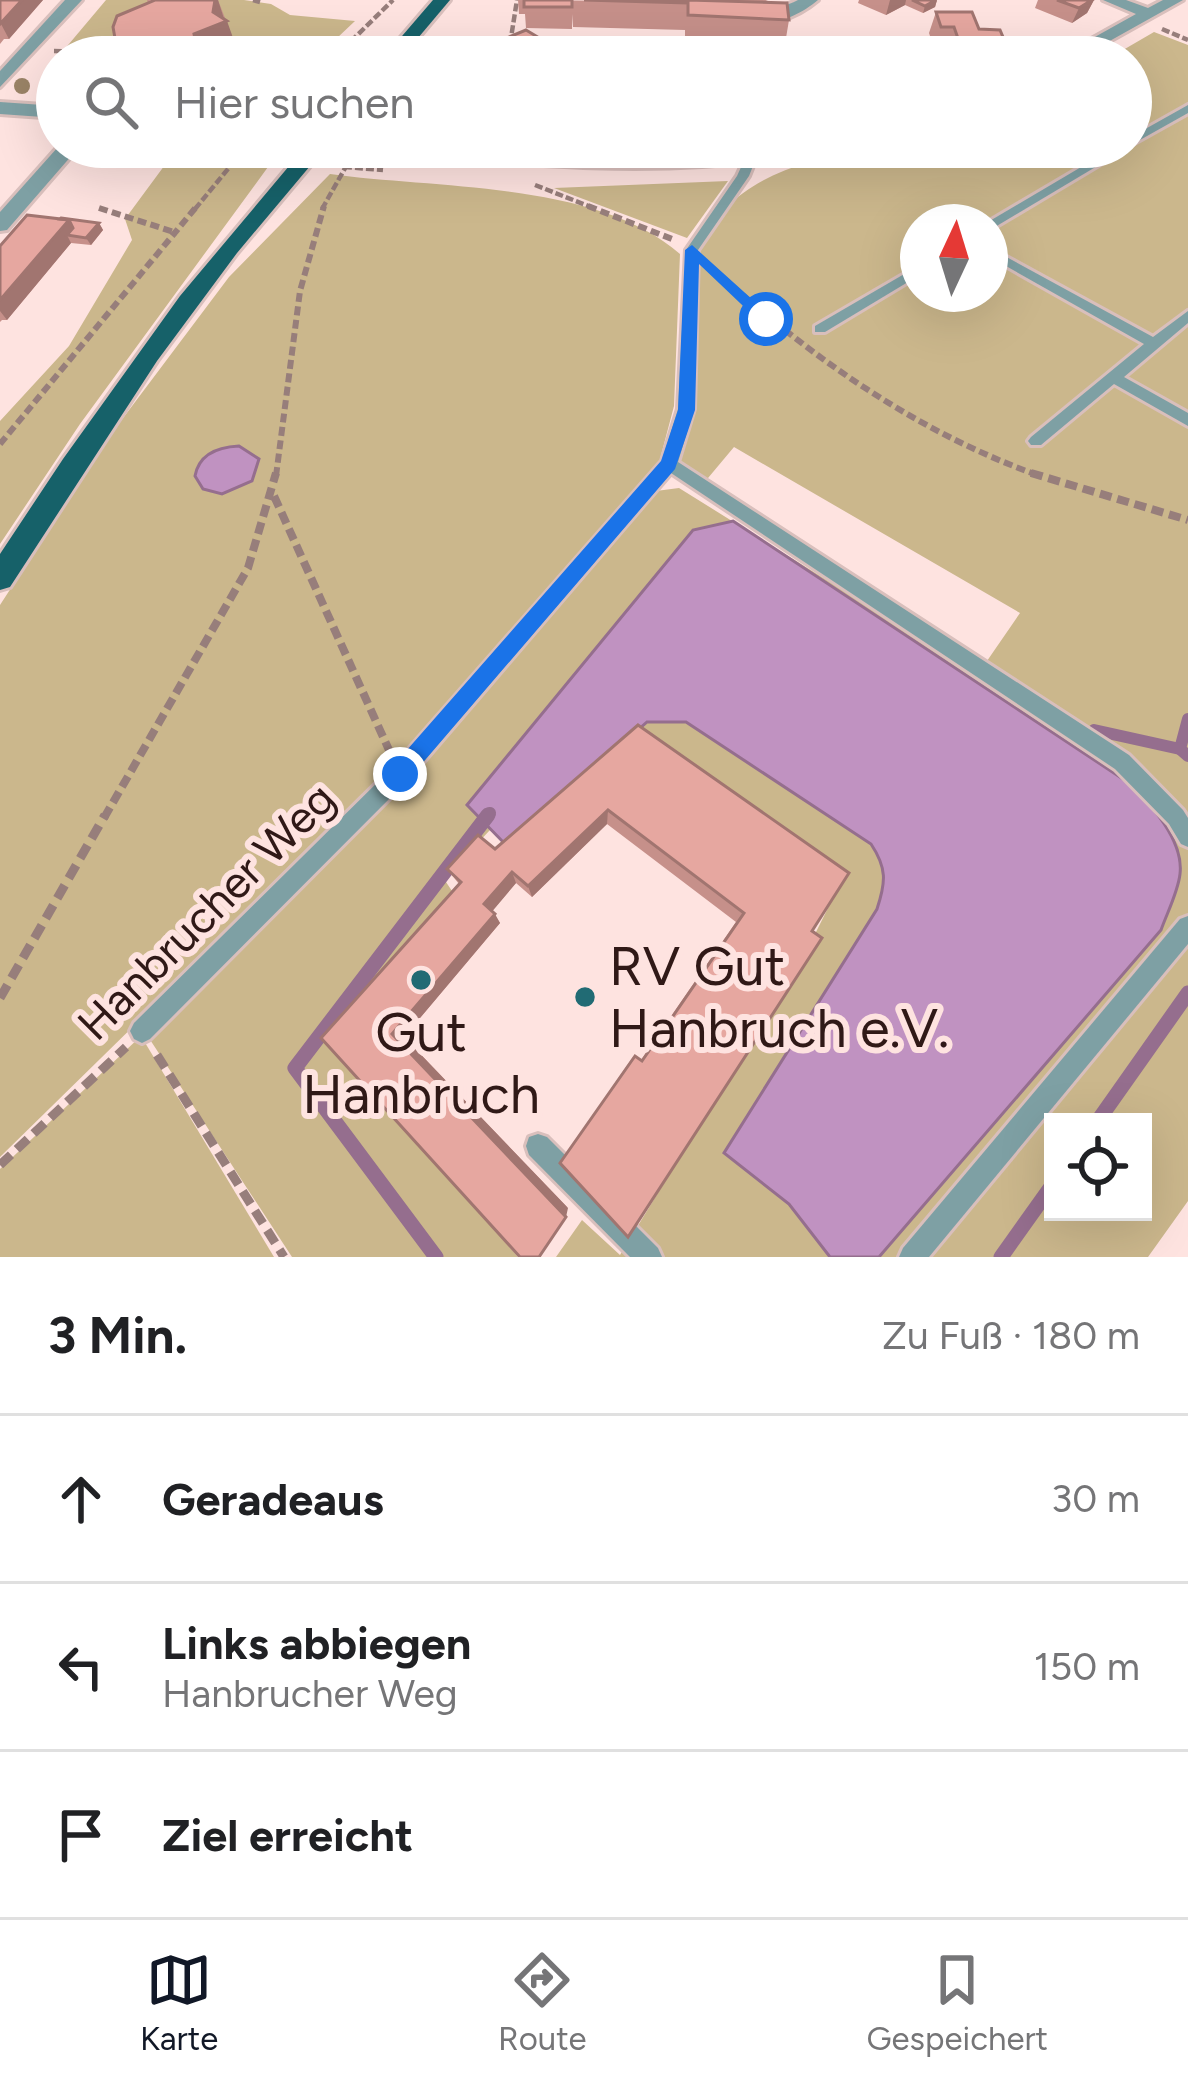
<!DOCTYPE html>
<html lang="de">
<meta charset="utf-8">
<style>
body{margin:0;font-family:Figtree,sans-serif;background:#f6f6f6;color:#202124}
.controls{position:absolute;right:36px;bottom:36px;display:grid;overflow:hidden;border-radius:0px;box-shadow:0 12px 48px #0002}
.controls button{width:108px;height:108px;display:grid;place-items:center;padding:0;border:0;border-bottom:3px solid #e0e0e0;background:#fff;color:#202124;font:60px sans-serif}
.compass{position:absolute;left:900px;top:204px;width:108px;height:108px;border-radius:50%;background:#fff;box-shadow:0 12px 48px #0002;rotate:4deg}
.stop{position:absolute;width:36px;height:36px;margin:-27px;border:9px solid #1a73e8;border-radius:50%;background:#fff}
.stop.end{background:#1a73e8;border-color:#fff;box-shadow:0 3px 12px #0008}
.list{margin:0;padding:0;list-style:none}
h2{display:flex;justify-content:space-between;align-items:center;height:156px;margin:0;padding:0 48px;font-size:51px}
h2 small{font-size:39px;font-weight:400;color:#757577}
.list li{display:grid;grid-template-columns:78px 1fr auto;gap:36px;align-items:center;box-sizing:border-box;height:168px;padding:0 48px;border-top:3px solid #e0e0e0}
.list b{display:block;font-size:45px;white-space:nowrap}
.list p{margin:0;font-size:39px;white-space:nowrap;color:#757577}
.list em{font-size:39px;font-style:normal;color:#757577}
.icon{flex:none;width:66px;height:66px;fill:none;stroke:currentColor;stroke-width:2;stroke-linecap:round;stroke-linejoin:round}
.map{position:relative;flex:none;width:1188px;height:1257px;overflow:hidden}
.search{position:absolute;background:#fff;box-shadow:0 12px 48px #0002;left:36px;right:36px;top:36px;height:132px;display:flex;align-items:center;gap:30px;box-sizing:border-box;padding:0 42px;border-radius:66px;color:#757577;font-size:45px}
.sheet{height:660px;background:#fff}
nav{display:flex;justify-content:space-around;align-items:center;box-sizing:border-box;height:168px;border-top:3px solid #e0e0e0;background:#fff;font-size:33px;color:#757577}
nav a{display:grid;justify-items:center;gap:6px}
nav .on{color:#111827}
.map>svg:first-child{display:block}
.green{fill:#cbb78c;fill-rule:evenodd}
.water{fill:#c092c1;stroke:#956e8e;stroke-width:3}
.lines{fill:none;stroke-linecap:round;stroke-linejoin:round}
.stream-far1{stroke:#956e8e;stroke-width:12}
.stream{stroke:#956e8e;stroke-width:15}
.lane-casing{stroke:#d9bfbc;stroke-width:6}
.street-casing{stroke:#d9bfbc;stroke-width:6}
.primary-casing{stroke:#d9bfbc;stroke-width:6}
.path-far3{stroke:#977e7b;stroke-width:4.5;stroke-dasharray:8 3;stroke-linecap:butt}
.path-far2{stroke:#977e7b;stroke-width:6;stroke-dasharray:9 4.5;stroke-linecap:butt}
.path-far1{stroke:#977e7b;stroke-width:8;stroke-dasharray:12 6;stroke-linecap:butt}
.path{stroke:#977e7b;stroke-width:9;stroke-dasharray:15 8;stroke-linecap:butt}
.lane{fill:#7ea0a4;fill-rule:evenodd}
.street{fill:#7ea0a4;fill-rule:evenodd}
.primary{fill:#166169;fill-rule:evenodd}
.tree{fill:#9a8366}
.wall{fill:#c6908a}
.shaded-wall{fill:#a17570}
.building{fill:#e6a7a0;stroke:#a17570;stroke-width:3}
.route{fill:#1a73e8}
.poi-dot{fill:#216b74;stroke:#fee3e0;stroke-width:4.5}
.labels{text-anchor:middle;dominant-baseline:central;stroke-width:12;stroke-linejoin:round;paint-order:stroke}
.street-label{font-size:45px;fill:#301917;stroke:#fee3e0}
.near-poi-label{font-size:54px;fill:#301917;stroke:#fee3e0;text-anchor:start}
</style>
<div class="map">
<svg width="1188" height="1257" viewBox="0 0 1188 1257">
<rect width="100%" height="100%" fill="#fee3e0"/>
<g class="green">
<polygon points="106,0 244,0 271,4 290,15 355,21 317,57 58,57"/>
<path d="M1154 32 1188 45V1201L1148 1257H879L1161 930 1181 871 1129 783 733 521 693 530 467 804 507 846 490 830 444 879 452 891 329 1038 518 1257H292L145 1032 507 657 656 491 679 488 978 674 1020 613 734 447 703 484 676 465C689 417 693 371 696 321 697 299 693 268 701 248 749 114 1018 147 1131 147V57H1111ZM918 222H990V294H918ZM1053 1122H1143V1212H1053Z"/>
<polygon points="170,158 268,167 80,424 0,544 0,421 69,346 132,240 125,219"/>
<path d="M330 174C436 189 597 181 680 254L674 406 659 463 400 765 0 1157V605L111 434 229 277Z"/>
<polygon points="728,181 687,238 554,188"/>
<path d="M675 719 686 722 871 844C887 868 886 882 877 909L724 1152 789 1204 830 1257H556L582 1220 620 1255 809 946 841 882 635 732 647 722Z"/>
<polygon points="141,1036 274,1257 0,1257 0,1169"/>
</g>
<g class="water">
<path d="M239 446 259 459 252 481 222 494 203 489 195 476C199 454 218 447 239 446Z"/>
<path d="M733 521 1129 783C1151 804 1184 841 1180 874 1178 892 1167 913 1161 930L879 1257H830L789 1204 724 1153 877 909C886 882 887 868 871 844L686 722H647L507 846 467 805 693 530Z"/>
</g>
<g class="lines">
<g class="stream-far1">
<polyline points="1188,719 1180,749 1188,756"/>
<polyline points="1094,730 1180,749"/>
<polyline points="486,818 490,813"/>
</g>
<g class="stream">
<polyline points="1097,1122 1188,993"/>
<polyline points="436,1257 295,1068 488,815"/>
<polyline points="1001,1257 1053,1184"/>
</g>
<defs>
<g id="lane">
<polygon points="1188,105 1188,113 1131,145 1131,137"/>
<polygon points="1115,147 1129,147 990,230 988,222"/>
<polygon points="747,154 757,156 749,176 698,250 694,409 678,462 1129,755 1183,810 1188,818 1188,847 1181,844 1169,824 1115,769 671,473 407,781 150,1039 142,1043 134,1039 130,1031 134,1023 393,767 662,461 678,409 686,250 737,176"/>
<polygon points="990,248 1153,337 1188,311 1188,323 1124,377 1188,413 1188,426 1114,384 1041,445 1031,445 1028,441 1031,437 1144,344 990,257"/>
<polygon points="918,266 918,276 825,332 815,332 815,326"/>
<polygon points="1188,916 1188,944 929,1257 899,1257 903,1248 1180,919"/>
<polygon points="538,1134 547,1137 658,1248 662,1257 630,1257 529,1155 526,1146 529,1137"/>
</g>
<g id="street">
<polygon points="65,0 82,0 0,87 0,71"/>
<path d="M798 0H818C798 17 765 31 741 17 756 7 778 11 798 0Z"/>
<polygon points="1103,0 1126,0 1148,8 1163,0 1183,0 1081,57 1059,57 1136,14"/>
<polygon points="0,102 57,106 57,118 0,114"/>
<polygon points="58,147 79,147 7,230 0,231 0,212"/>
<path d="M384 147 657 155 824 147C810 157 788 156 771 159 647 177 518 164 394 153Z"/>
</g>
<g id="primary">
<polygon points="433,0 450,0 402,57 384,57"/>
<polygon points="305,147 326,147 237,253 157,361 10,587 0,590 0,554 63,459 180,296"/>
</g>
</defs>
<use href="#lane" class="lane-casing"/>
<use href="#street" class="street-casing"/>
<use href="#primary" class="primary-casing"/>
<g class="path-far3">
<polyline points="253,0 260,2"/>
<polyline points="1162,29 1188,40"/>
<polyline points="510,44 517,0"/>
<polyline points="54,51 113,52"/>
<polyline points="114,57 125,39"/>
<polyline points="335,57 393,0"/>
<polyline points="237,159 269,162"/>
<polyline points="344,167 383,170"/>
<polyline points="535,185 596,209"/>
<polyline points="195,209 246,147"/>
<polyline points="322,209 357,147"/>
</g>
<g class="path-far2">
<polyline points="588,206 672,239"/>
<polyline points="99,208 177,233"/>
<path d="M713 269C809 356 916 432 1040 476"/>
<polyline points="0,444 197,206"/>
<polyline points="276,476 300,291 324,206"/>
</g>
<g class="path-far1">
<polyline points="1031,473 1188,520"/>
<polyline points="274,496 389,750"/>
<polyline points="104,818 248,568 276,473"/>
</g>
<g class="path">
<polyline points="0,998 105,815"/>
<polyline points="157,1055 284,1257"/>
<polyline points="0,1165 126,1047"/>
</g>
<use href="#lane" class="lane"/>
<use href="#street" class="street"/>
<use href="#primary" class="primary"/>
</g>
<circle class="tree" cx="22" cy="86" r="8"/>
<g class="wall">
<polygon points="0,0 43,0 9,39 4,39 0,44"/>
<polygon points="147,0 218,0 237,49 217,57 122,57 116,44 148,3"/>
<polygon points="518,0 733,2 729,0 768,0 763,2 789,20 785,44 803,52 802,57 735,57 735,45 685,42 685,30 573,27 572,14 572,29 526,28 525,14 519,14"/>
<polygon points="859,0 937,0 935,7 923,13 905,5 886,15 858,3"/>
<polygon points="1037,0 1094,0 1087,13 1072,23 1035,8 1038,0"/>
<polygon points="936,12 979,29 1008,49 1005,57 950,57 947,49 934,48 929,33"/>
<polygon points="99,223 103,230 91,245 71,243 7,320 2,320 0,322 0,246"/>
<polygon points="638,725 849,873 560,1163 633,1057 635,1056 641,1060 736,922 607,824 532,897 516,883 492,911 500,923 404,1037 568,1208 321,1038 459,884 447,869 495,849"/>
</g>
<g class="shaded-wall">
<polygon points="22,0 43,0 9,39 1,24"/>
<polygon points="215,0 218,0 225,22 227,21 237,49 217,57 146,57 166,45 194,34 213,12"/>
<polygon points="890,0 906,0 905,5 886,15"/>
<polygon points="937,0 935,7 923,13 925,6"/>
<polygon points="1094,0 1087,13 1072,23 1079,8"/>
<polygon points="546,42 547,57 531,49"/>
<polygon points="69,220 77,237 67,235 71,243 7,320 0,311 0,300"/>
<polygon points="99,223 103,230 91,245 86,238"/>
<polygon points="608,810 607,824 532,897 528,886"/>
<polygon points="512,872 516,883 490,914 484,904"/>
<polygon points="495,914 500,923 404,1037 568,1208 566,1217 392,1034"/>
</g>
<g class="building">
<polygon points="0,0 22,0 0,24"/>
<polygon points="151,0 215,0 213,12 227,21 194,34 195,39 166,45 164,53 143,57 134,49 116,44 113,27 117,16 153,1"/>
<rect x="524" y="0" width="48" height="7"/>
<polygon points="584,0 688,0 787,3 789,20 688,15 688,3"/>
<polygon points="912,0 936,0 925,6"/>
<polygon points="1057,0 1092,0 1079,8"/>
<polygon points="936,12 972,12 979,29 1000,30 1008,49 961,47 954,27 941,27"/>
<polygon points="526,30 546,42 531,49 540,54 550,50 563,57 493,57 480,49"/>
<polygon points="736,42 801,44 803,52 736,51"/>
<polygon points="27,215 69,220 0,300 0,246"/>
<polygon points="61,218 99,223 86,238 67,235 73,228 69,220 60,219"/>
<polygon points="638,725 849,873 812,931 822,938 628,1237 560,1163 635,1056 642,1061 744,913 608,810 528,886 512,872 484,904 495,914 392,1034 566,1217 539,1257 520,1257 321,1038 461,882 447,869 478,835 495,849"/>
</g>
<polygon class="route" points="692,245 774,319 761,323 699,264 695,410 675,469 407,781 392,781 392,767 661,461 678,410 685,250"/>
<g class="poi-dot">
<circle cx="421" cy="980" r="12"/>
<circle cx="585" cy="997" r="12"/>
</g>
<g class="labels">
<g class="street-label">
<text transform="translate(206 911) rotate(-45)">Hanbrucher Weg</text>
</g>
<g class="near-poi-label">
<text x="609" y="966">RV Gut<tspan x="609" dy="62">Hanbruch e.V.</tspan></text>
<text x="421" y="1032" text-anchor="middle">Gut<tspan x="421" dy="62">Hanbruch</tspan></text>
</g>
</g>
</svg>
<div class="controls">
<button><svg class="icon" aria-label="locate" viewBox="0 0 24 24"><circle cx="12" cy="12" r="6"/><path d="M12 2v4M12 18v4M2 12h4M18 12h4"/></svg></button>
</div>
<svg class="compass" viewBox="-18 -18 36 36"><path d="M0-13l5 13h-10z" fill="#e53935"/><path d="M0 13l5-13h-10z" fill="#757577"/></svg>
<div class="stop" style="left:766px;top:319px"></div>
<div class="stop end" style="left:400px;top:774px"></div>
<div class="search"><svg class="icon" aria-label="search" viewBox="0 0 24 24"><circle cx="10" cy="10" r="6"/><path d="M15 15l6 6"/></svg>Hier suchen</div>
</div>
<section class="sheet">
<h2>3 Min.<small>Zu Fuß · 180 m</small></h2>
<ul class="list">
<li><svg class="icon" aria-label="ahead" viewBox="0 0 24 24"><path d="M12 20V5M6 11l6-6 6 6"/></svg><div><b>Geradeaus</b></div><em>30 m</em></li>
<li><svg class="icon" aria-label="left" viewBox="0 0 24 24"><path d="M17 20v-9H6M10 6l-5 5 5 5"/></svg><div><b>Links abbiegen</b><p>Hanbrucher Weg</p></div><em>150 m</em></li>
<li><svg class="icon" aria-label="arrive" viewBox="0 0 24 24"><path d="M6 21V4h12l-3 4 3 4H6"/></svg><div><b>Ziel erreicht</b></div></li>
</ul>
</section>
<nav>
<a class="on"><svg class="icon" aria-label="map" viewBox="0 0 24 24"><path d="M3 6l6-2 6 2 6-2v14l-6 2-6-2-6 2zM9 4v14M15 6v14"/></svg>Karte</a>
<a><svg class="icon" aria-label="directions" viewBox="0 0 24 24"><path d="M12 3l9 9-9 9-9-9zM9 14v-3h6M13 9l2 2-2 2"/></svg>Route</a>
<a><svg class="icon" aria-label="saved" viewBox="0 0 24 24"><path d="M7 4h10v16l-5-4-5 4z"/></svg>Gespeichert</a>
</nav>
